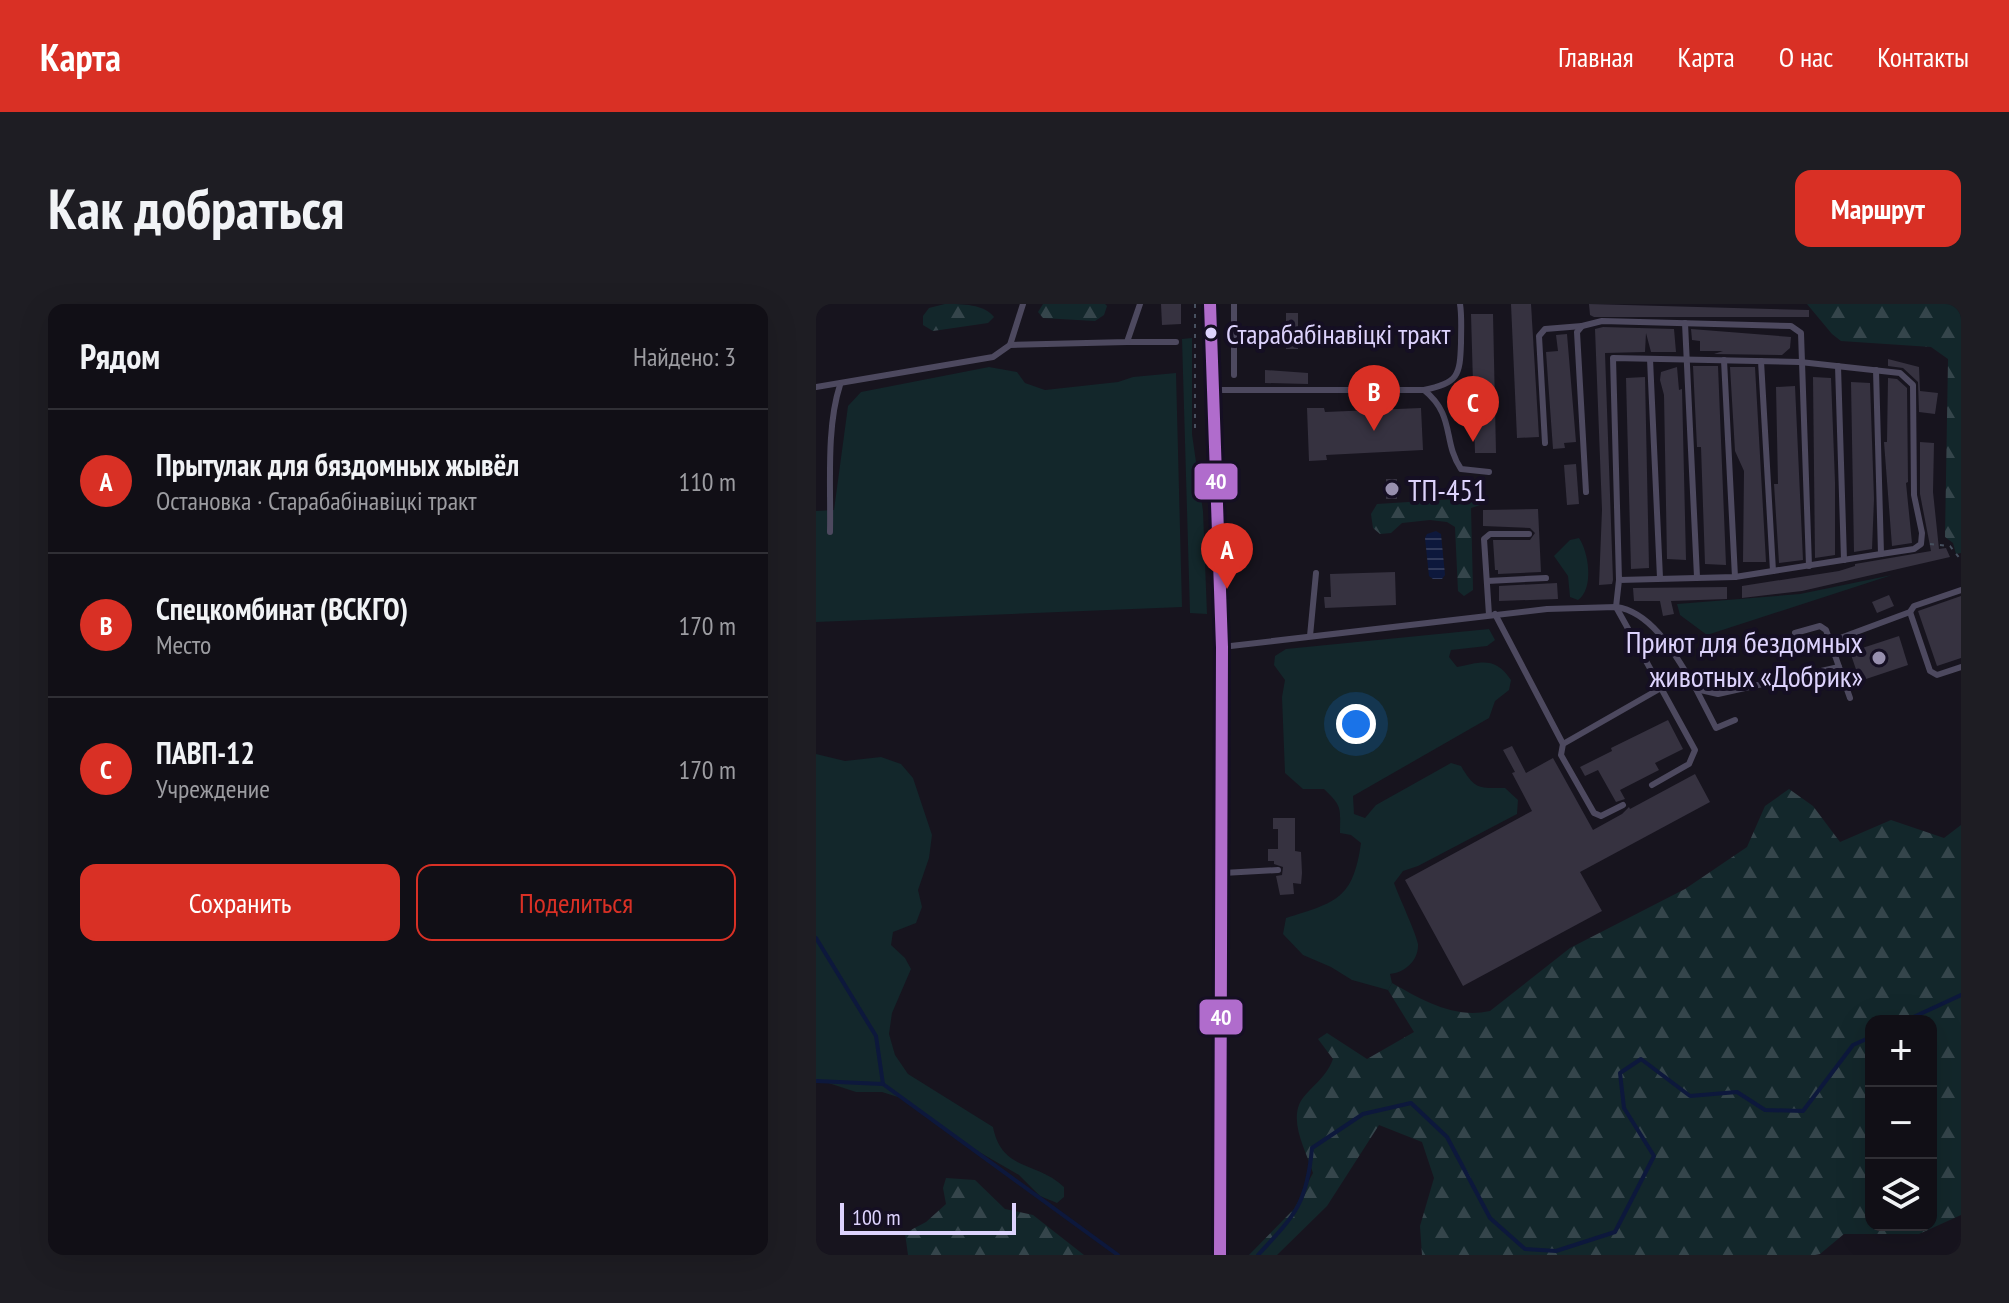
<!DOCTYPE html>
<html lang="ru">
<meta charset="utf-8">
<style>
body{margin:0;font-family:"PT Sans Narrow",sans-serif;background:#1e1d23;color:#f1f3f6}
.controls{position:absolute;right:24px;bottom:24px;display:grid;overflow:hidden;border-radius:16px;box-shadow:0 8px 32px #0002}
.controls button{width:72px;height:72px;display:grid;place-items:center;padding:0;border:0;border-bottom:2px solid #302f35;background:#110f16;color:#f1f3f6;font:40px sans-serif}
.scale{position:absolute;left:24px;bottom:20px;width:176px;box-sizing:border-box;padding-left:8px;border:4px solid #ddd3fd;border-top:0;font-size:22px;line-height:28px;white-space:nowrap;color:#ddd3fd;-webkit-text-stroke:6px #150f23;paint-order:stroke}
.you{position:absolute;left:540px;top:420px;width:28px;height:28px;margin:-20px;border:6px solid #fff;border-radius:50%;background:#1a73e8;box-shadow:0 0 0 12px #1a73e833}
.badge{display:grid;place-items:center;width:52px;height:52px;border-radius:50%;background:#d93025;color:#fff;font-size:26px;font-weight:700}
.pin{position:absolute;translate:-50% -66px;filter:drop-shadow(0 2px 4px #0008)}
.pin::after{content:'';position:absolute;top:42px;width:28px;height:24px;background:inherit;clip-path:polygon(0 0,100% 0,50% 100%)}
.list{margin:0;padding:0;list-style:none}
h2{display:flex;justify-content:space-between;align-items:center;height:104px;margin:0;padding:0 32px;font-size:34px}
h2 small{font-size:26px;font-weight:400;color:#9c9ca1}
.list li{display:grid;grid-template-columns:52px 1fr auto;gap:24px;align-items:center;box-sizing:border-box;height:144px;padding:0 32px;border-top:2px solid #302f35}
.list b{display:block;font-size:30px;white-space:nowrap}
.list p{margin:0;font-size:26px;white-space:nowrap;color:#9c9ca1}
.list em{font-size:26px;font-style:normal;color:#9c9ca1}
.actions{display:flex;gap:16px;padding:24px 32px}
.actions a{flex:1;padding:18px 0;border:2px solid #d93025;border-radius:16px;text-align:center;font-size:28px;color:#d93025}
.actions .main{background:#d93025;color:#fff}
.icon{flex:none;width:44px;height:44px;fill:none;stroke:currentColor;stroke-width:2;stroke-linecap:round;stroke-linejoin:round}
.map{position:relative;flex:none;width:1145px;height:951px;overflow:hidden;border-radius:16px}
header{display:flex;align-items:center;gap:48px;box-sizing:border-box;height:112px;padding:0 40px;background:#d93025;color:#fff}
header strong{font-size:38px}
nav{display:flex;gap:44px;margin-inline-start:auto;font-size:28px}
.intro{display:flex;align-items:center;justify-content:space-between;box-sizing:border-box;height:192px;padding:0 48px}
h1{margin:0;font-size:56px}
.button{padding:20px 36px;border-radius:16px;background:#d93025;color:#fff;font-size:28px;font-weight:700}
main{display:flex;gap:48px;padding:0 48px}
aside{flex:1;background:#110f16;border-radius:16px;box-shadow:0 8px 32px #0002}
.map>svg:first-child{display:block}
.grass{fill:#13272b}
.forest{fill:url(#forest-firs);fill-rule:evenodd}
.water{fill:url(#water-rules)}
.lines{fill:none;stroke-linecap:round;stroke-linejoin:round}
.stream{stroke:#0d183c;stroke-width:4}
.building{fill:#363240}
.path{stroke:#47505f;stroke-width:2;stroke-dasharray:4 6;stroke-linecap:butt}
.service{stroke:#4d495f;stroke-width:6}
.tertiary{stroke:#4d495f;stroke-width:16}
.bus-1-casing{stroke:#150f23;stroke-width:18}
.bus-1{stroke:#b06ccc;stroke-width:12}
.bus-dot{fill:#ddd3fd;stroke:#150f23;stroke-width:3}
.poi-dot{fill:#9890af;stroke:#150f23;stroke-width:3}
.labels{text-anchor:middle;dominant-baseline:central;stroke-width:8;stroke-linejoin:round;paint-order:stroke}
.bus-label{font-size:28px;fill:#ddd3fd;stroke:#150f23;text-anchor:start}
.poi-label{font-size:30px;fill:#ddd3fd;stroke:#150f23;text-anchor:start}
.line-badge{stroke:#150f23;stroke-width:3}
.badge-label{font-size:22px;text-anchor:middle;font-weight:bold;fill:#fff}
</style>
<header>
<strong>Карта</strong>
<nav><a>Главная</a><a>Карта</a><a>О нас</a><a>Контакты</a></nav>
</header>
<div class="intro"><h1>Как добраться</h1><a class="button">Маршрут</a></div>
<main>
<aside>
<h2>Рядом<small>Найдено: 3</small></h2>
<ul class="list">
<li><span class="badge">A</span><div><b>Прытулак для бяздомных жывёл</b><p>Остановка · Старабабінавіцкі тракт</p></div><em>110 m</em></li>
<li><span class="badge">B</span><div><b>Спецкомбинат (ВСКГО)</b><p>Место</p></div><em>170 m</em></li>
<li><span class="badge">C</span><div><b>ПАВП-12</b><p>Учреждение</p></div><em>170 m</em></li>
</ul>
<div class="actions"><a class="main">Сохранить</a><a>Поделиться</a></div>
</aside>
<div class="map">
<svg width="1145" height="951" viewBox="0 0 1145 951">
<defs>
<pattern id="forest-firs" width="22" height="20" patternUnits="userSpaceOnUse" patternTransform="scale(2)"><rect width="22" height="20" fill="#13272b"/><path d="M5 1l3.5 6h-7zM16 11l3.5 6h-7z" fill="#35454b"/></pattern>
<pattern id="water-rules" width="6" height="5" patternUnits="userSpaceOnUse" patternTransform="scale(2)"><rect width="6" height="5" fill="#0d183c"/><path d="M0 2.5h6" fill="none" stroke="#303959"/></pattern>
</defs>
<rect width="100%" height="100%" fill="#17141e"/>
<g class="grass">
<polygon points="376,34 376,130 387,207 391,310 374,309 366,35"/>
<polygon points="173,63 201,68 209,79 229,86 302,78 317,73 360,69 366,303 0,318 0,207 18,206 32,102 45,88"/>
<path d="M763 234C773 249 778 285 762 296L754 293 752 272 738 252 754 236Z"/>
<polygon points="1076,271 891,331 864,311 861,300 984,290"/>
<path d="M673 325 679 336 671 342 635 346 633 353 641 363C665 358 679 352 695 376L693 386 679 397 673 414 537 492 538 510 549 514 560 501 635 459 645 462C659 486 663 484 689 484L702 496 701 510 602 562 587 567 578 579C583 593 600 629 602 640 603 656 589 669 574 670L576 679 572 686 536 676 515 663 487 651 467 630 470 614C521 598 537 595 545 539L535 531 524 529C524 504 527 503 508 485H487L469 469 466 393 469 376 458 361 459 352 470 345Z"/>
<path d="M0 450 29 457 65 453 85 460 97 474 116 531 113 554 102 586 106 603 100 619 77 628 75 641 89 654 95 665 76 709 73 730 79 751 92 770 177 823C186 868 221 857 248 883V893L241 899 224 892 203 871 158 845 88 795 66 788H40L0 775Z"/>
</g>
<g class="forest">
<path d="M129 0C146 0 168 0 178 13L172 19 117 27 107 21V12L113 4Z"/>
<polygon points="227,0 289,0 291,2 288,11 279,17 227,14 222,8"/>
<polygon points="991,0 1145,0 1145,249 1140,250 1137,239 1129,233 1132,55 1115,43 1025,37 1016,30"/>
<polygon points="662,191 670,196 667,200 655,204 657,286 648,292 642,287 639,223 631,218 614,216 586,219 575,229 564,230 557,224 555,210 561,200 640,195"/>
<path d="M973 485 997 502 1024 538 1075 516 1128 534 1145 521V911L1103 930H1028L1004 950 999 951H606L604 922 618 874 606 838 563 821 511 902 461 951H433L478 905 497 869C491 849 475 822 483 801 490 785 509 777 517 755L502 735 511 729 551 755 598 728 572 686 576 679C606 696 638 715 674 707L754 644 869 585 931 543 949 502ZM1055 717H1115V921H1055Z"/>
<polygon points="130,874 159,876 189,905 217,911 268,951 92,951 89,929 110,918 130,900 127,884"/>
</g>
<polygon class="water" points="620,227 625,230 629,271 626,275 617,275 613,272 609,234 611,230"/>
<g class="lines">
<g class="stream">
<polyline points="0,634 60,732 67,780 302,951"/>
<polyline points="1089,717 1145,691"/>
<polyline points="0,777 67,780"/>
<path d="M442 951C479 911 491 900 496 844L547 810 595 799 631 833 674 914 709 945 740 947 799 928 838 852 808 804 804 769 825 755 874 792 921 788 949 806 987 807 1037 741 1055 733"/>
</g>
</g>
<g class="building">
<polygon points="345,0 365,0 365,20 346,21"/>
<polygon points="695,0 715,0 723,133 701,134"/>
<polygon points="773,0 993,6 993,13 778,13 774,11"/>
<rect x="470" y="9" width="12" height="36"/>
<polygon points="655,10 677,10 680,149 659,149"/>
<polygon points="787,23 858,25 860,48 835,48 830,29 829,48 789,49 797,276 796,280 783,281 786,206 779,25"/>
<polygon points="875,25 975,33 974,44 966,51 898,50 907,47 884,47 884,37 876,36"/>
<polygon points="751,30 760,138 748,139 749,144 737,145 730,48 742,47 740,31"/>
<polygon points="1072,55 1103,63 1104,87 1122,89 1119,110 1103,108 1102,78 1087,64 1072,62"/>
<polygon points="877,62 902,62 910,261 889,260 885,143 881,143"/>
<polygon points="861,63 863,86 866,85 870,256 851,255 848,91 844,76 845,68"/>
<polygon points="914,63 939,63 950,258 927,258 928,167 919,147"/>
<polygon points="449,66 492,69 492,80 449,79"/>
<polygon points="829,73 833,264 815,265 810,74"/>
<polygon points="997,73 1015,74 1019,178 1019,251 999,254"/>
<polygon points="1072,74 1081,75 1091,84 1092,178 1090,179 1096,239 1076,242 1068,138 1071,138"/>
<polygon points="1035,78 1054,79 1058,195 1056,245 1038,248"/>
<polygon points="979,82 987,256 963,259 958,180 962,180 960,83"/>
<polygon points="491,104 508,104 509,108 605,104 607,146 510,151 511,156 493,157"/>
<polygon points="1104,138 1118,139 1117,188 1123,245 1130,244 1134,253 986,287 926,294 926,282 1023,267 1039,262 1039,260 1115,247 1104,190"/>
<polygon points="760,160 763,200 751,201 748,161"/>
<rect x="570" y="175" width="11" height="20"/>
<polygon points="722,205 725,268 682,270 682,266 679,266 677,236 714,236 719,229 714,224 667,222 667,206"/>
<polygon points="579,268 580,301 509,304 508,293 515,293 514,270"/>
<polygon points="741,279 742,295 683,297 683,282"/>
<polygon points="911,283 911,295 855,297 858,310 847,312 844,297 818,297 817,284"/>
<polygon points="1073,291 1078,302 1061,309 1056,298"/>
<polygon points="1145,292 1145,354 1121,362 1102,307"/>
<polygon points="1083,332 1092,361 1044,377 1034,348"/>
<polygon points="852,416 867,445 839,459 843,466 804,486 809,495 800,498 782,466 769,472 764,463 796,447 795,444"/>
<polygon points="696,442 710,469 737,454 777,526 806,510 813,503 814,505 879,470 894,498 764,568 786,607 647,682 589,576 716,507 696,469 699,468 687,446"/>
<polygon points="457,514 479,514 479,547 485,548 486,569 485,580 477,579 478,590 464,591 460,572 466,571 467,563 458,560 458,557 452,557 452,545 462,545 462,525 457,525"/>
</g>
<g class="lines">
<g class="path">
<polyline points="379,0 379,127"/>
<polyline points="1114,240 1134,242 1145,256"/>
</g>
<g class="service">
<polyline points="418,0 418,71"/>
<polyline points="869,19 881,273"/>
<polyline points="311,38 360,38"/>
<polyline points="194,41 311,38 324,0"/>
<polyline points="834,55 844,274"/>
<polyline points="908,56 919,273"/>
<polyline points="945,57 957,267"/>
<polyline points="1022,62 1028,256"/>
<polyline points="1060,66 1065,250"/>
<polyline points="0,83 177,53 194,41 207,0"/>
<path d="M397 86H608C640 112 626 137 645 165L673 168"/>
<path d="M608 86C642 79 644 72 645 39 645 26 646 12 644 0"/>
<polyline points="729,139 723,32 729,25 766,22"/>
<polyline points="770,188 761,28 766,22 786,17 975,22 985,29 993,262"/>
<path d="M14 228C15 182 10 124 24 81"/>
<polyline points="803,276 919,273 1065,250 1098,245 1105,240 1106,229 1098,191 1097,81 1084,69 984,58 797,54 803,276 800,303 845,384"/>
<polyline points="671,277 730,274"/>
<polyline points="1094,308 1114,367 1121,371 1145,363"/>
<polyline points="679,310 747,440"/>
<polyline points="673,311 668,235 674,230 713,230"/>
<polyline points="979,329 1004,322 1010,326 1034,394"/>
<polyline points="494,332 500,269"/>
<polyline points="1016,337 1094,308 1098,302 1145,286"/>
<path d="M406 343 731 305 800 303C838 308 862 356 880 385L902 390 1023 363"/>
<polyline points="880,385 900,424 919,416"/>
<polyline points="807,501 785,512 778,509 745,451 747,440 845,384 879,446 873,460 836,481"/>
<polyline points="407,569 462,566"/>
</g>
<polyline class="tertiary" points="394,0 406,343 404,951"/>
<defs>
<polyline id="bus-1" points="394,0 406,343 404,951"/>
</defs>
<use href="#bus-1" class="bus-1-casing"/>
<use href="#bus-1" class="bus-1"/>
</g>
<circle class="bus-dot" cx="395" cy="29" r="7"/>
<g class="poi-dot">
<circle cx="576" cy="185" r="8"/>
<circle cx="1063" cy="354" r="8"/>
</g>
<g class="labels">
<g class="bus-label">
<text x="410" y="29">Старабабінавіцкі тракт</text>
</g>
<g class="poi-label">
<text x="592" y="185">ТП-451</text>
<text x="1047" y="337" text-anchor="end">Приют для бездомных<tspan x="1047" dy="34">животных «Добрик»</tspan></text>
</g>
</g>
<g class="line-badge">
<rect x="377" y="158" width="46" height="39" rx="8" fill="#b06ccc"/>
<rect x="382" y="694" width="46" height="38" rx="8" fill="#b06ccc"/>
</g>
<g class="badge-label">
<text x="400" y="185">40</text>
<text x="405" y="721">40</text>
</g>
</svg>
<div class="controls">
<button>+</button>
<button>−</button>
<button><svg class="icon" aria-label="layers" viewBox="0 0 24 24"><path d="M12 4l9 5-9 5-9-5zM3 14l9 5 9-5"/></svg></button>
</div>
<div class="scale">100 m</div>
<div class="you"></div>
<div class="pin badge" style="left:411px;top:285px">A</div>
<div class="pin badge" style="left:558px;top:127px">B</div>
<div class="pin badge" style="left:657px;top:138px">C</div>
</div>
</main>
